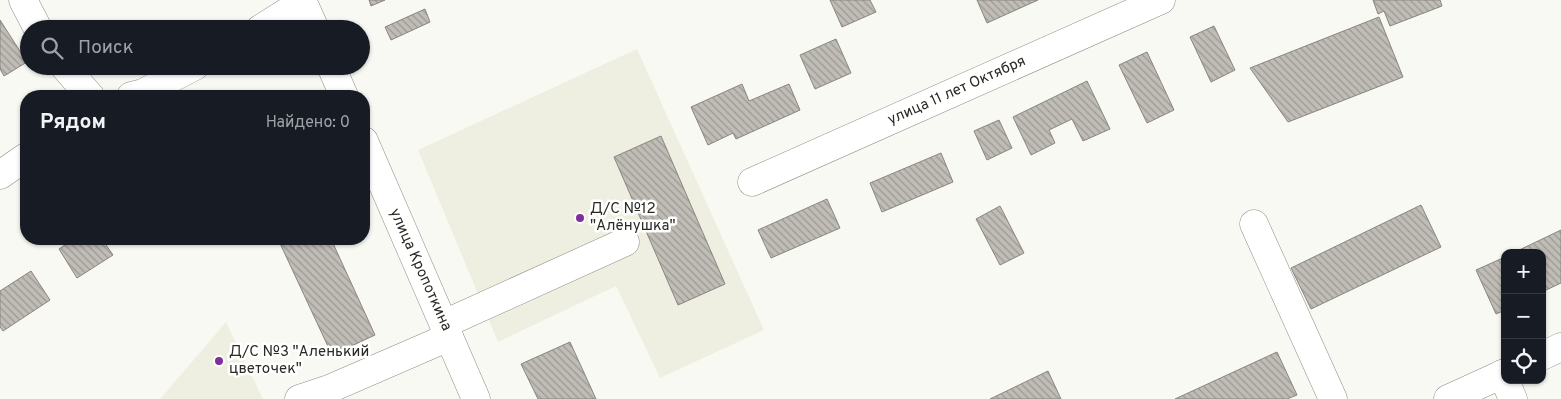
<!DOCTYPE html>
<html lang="ru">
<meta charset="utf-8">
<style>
body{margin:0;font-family:Overpass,sans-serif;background:#242831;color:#f1f3f6}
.controls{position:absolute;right:15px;bottom:15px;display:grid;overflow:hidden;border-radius:10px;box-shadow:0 1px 4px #0004}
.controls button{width:45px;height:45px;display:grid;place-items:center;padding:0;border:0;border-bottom:1px solid #363941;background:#171b24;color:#f1f3f6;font:25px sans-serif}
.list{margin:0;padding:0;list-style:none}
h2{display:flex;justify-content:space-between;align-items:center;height:65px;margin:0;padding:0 20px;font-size:21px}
h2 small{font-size:16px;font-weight:400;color:#9ea1a6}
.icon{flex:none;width:28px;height:28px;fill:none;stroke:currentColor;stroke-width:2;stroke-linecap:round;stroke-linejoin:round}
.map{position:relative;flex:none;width:1561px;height:399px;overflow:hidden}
.search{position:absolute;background:#171b24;box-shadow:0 1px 4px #0004;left:20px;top:20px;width:350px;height:55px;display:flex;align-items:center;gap:12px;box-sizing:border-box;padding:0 18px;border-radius:28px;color:#9ea1a6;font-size:19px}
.panel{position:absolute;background:#171b24;box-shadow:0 1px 4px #0004;left:20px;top:90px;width:350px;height:155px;border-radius:20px}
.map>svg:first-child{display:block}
.built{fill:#efefe1}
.building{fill:url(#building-back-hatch);stroke:#898680}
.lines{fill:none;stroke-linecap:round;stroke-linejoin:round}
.minor-casing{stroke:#8e8e88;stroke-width:29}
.minor{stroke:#fff;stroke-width:28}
.poi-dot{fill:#802e9e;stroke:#fffffe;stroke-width:2}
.labels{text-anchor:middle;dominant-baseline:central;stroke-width:5;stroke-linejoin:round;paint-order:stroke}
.street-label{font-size:15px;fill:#2a2a27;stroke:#fffffe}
.poi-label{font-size:15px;fill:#2a2a27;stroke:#fffffe;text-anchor:start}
</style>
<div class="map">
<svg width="1561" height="399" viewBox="0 0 1561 399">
<defs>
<pattern id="building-back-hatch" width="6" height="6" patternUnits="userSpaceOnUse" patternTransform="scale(1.25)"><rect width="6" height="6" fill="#c0bcb6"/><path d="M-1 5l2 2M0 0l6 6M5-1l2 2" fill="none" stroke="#9c9994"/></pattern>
</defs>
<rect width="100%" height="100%" fill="#f8f9f2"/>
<g class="built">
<polygon points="637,49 764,330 660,378 616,286 498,342 418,150"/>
<polygon points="226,322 263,399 160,399"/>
</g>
<g class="building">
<polygon points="369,0 385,0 371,6"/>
<polygon points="830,0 870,0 876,12 842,27"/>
<polygon points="977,0 1038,0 987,23"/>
<polygon points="1373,0 1440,0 1442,6 1390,26 1384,11 1378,14"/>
<polygon points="425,9 430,22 391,40 385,27"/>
<polygon points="1379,17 1403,77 1288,122 1250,68"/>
<polygon points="0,20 27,62 4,76 0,69"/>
<polygon points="1214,26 1235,70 1211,82 1190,37"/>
<polygon points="836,39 851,73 815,89 800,55"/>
<polygon points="1147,52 1174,110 1147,123 1119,65"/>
<polygon points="1087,81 1110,129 1083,141 1072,119 1049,130 1055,143 1031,155 1013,117"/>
<polygon points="742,84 749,101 789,84 800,110 736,139 733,133 708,145 691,107"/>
<polygon points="999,120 1012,148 987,160 974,131"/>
<polygon points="661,136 725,284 678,305 614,157"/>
<polygon points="941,153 953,182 882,212 870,183"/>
<polygon points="827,199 840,228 771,258 758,230"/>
<polygon points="1421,205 1441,247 1311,309 1291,268"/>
<polygon points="1000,206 1024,253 1000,265 976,219"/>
<polygon points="1561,230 1561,283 1542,292 1542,253 1513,253"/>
<polygon points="74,239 102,239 113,255 77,278 59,249"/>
<polygon points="278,239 331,239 375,335 332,355"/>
<polygon points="1505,257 1505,310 1496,314 1476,270"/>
<polygon points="31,271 50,300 3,331 0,327 0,291"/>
<polygon points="570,342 596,399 538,399 521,364"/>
<polygon points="1277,352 1297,395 1287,399 1175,399"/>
<polygon points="1048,371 1061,399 990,399"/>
</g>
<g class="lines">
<defs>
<g id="minor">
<polyline points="23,0 38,29"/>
<polyline points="302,0 315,29"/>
<polyline points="260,29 303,2"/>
<polyline points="64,66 90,96"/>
<polyline points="331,66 344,96"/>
<polyline points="131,96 143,93 195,66"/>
<polyline points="364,141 476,399"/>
<polyline points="0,175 26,157"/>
<polyline points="752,182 1161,0"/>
<polyline points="1254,224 1333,399"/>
<polyline points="444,324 625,242"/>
<polyline points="1542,356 1561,347"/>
<polyline points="1502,374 1513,399"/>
<polyline points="299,399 329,389 449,337"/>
<polyline points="1448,399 1505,373"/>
</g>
</defs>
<use href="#minor" class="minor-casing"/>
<use href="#minor" class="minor"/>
</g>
<g class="poi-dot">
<circle cx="580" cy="218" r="5"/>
<circle cx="219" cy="361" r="5"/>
</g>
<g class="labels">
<g class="street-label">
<text transform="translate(957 91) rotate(-24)">улица 11 лет Октября</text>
<text transform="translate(420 270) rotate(66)">улица Кропоткина</text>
</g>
<g class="poi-label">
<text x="590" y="209">Д/С №12<tspan x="590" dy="17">"Алёнушка"</tspan></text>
<text x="229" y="352">Д/С №3 "Аленький<tspan x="229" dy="17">цветочек"</tspan></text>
</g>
</g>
</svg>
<div class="controls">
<button>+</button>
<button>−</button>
<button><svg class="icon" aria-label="locate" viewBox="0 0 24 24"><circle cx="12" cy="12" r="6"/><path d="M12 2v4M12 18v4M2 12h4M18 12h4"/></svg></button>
</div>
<div class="search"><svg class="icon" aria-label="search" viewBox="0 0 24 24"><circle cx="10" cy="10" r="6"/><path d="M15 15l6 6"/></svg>Поиск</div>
<section class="panel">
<h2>Рядом<small>Найдено: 0</small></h2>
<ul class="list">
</ul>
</section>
</div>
